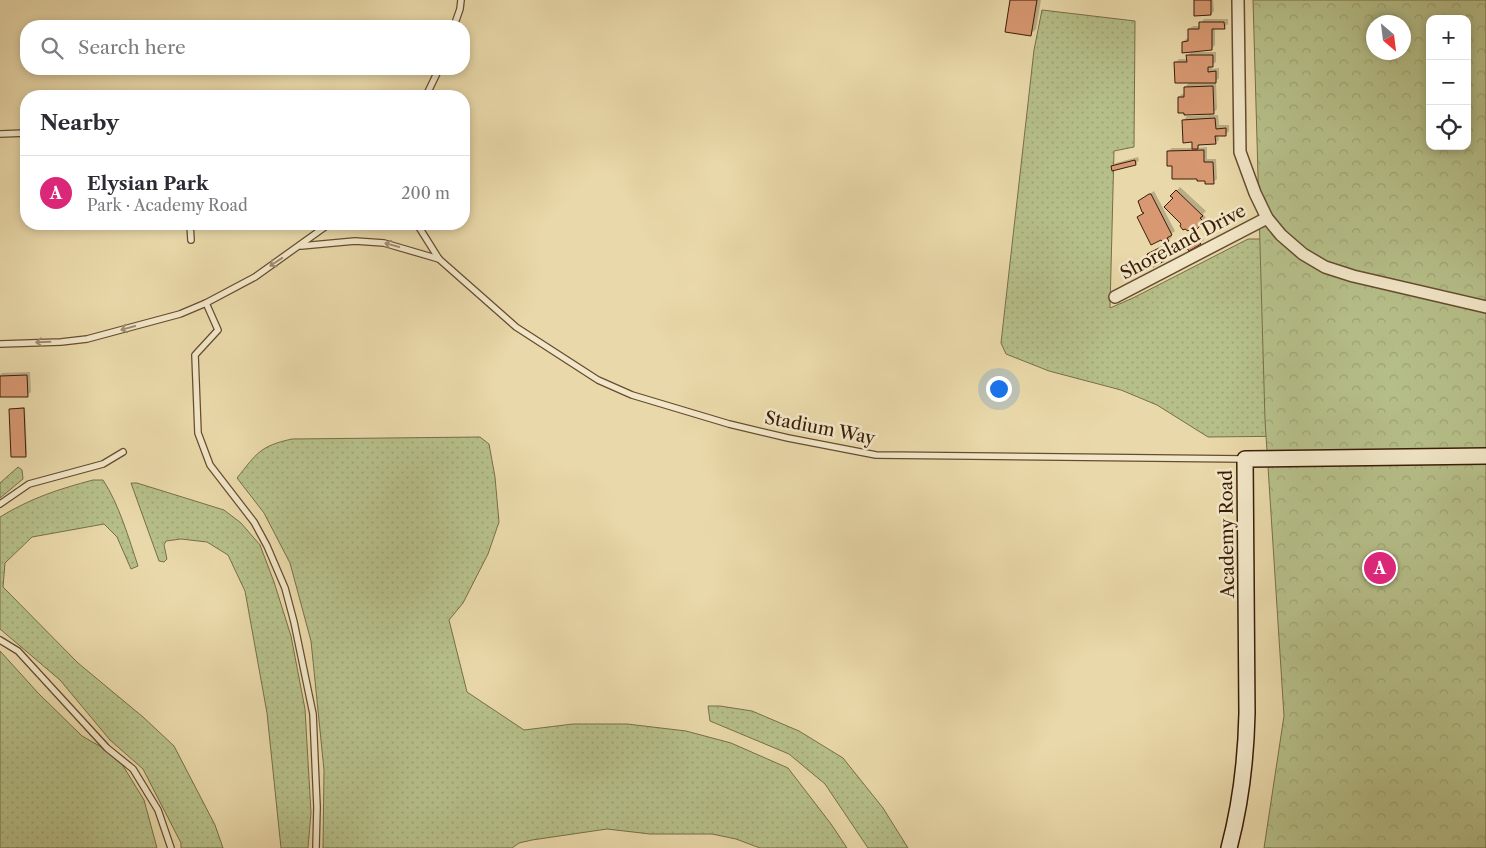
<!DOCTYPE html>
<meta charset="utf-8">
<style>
body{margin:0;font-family:"Libre Caslon Text",serif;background:#f7f7f7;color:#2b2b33}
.controls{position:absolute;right:15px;top:15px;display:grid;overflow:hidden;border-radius:10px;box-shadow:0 2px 8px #0003}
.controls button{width:45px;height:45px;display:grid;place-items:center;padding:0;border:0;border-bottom:1px solid #e1e1e2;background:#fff;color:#2b2b33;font:25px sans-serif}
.compass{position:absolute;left:1366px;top:15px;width:45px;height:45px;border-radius:50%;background:#fff;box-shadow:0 2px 8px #0003;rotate:152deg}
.you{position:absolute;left:998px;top:388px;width:18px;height:18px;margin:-12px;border:4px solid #fff;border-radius:50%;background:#1a73e8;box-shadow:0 0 0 8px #1a73e833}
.badge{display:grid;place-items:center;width:32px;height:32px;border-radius:50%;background:#db2777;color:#fff;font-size:16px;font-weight:700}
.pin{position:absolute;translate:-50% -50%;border:2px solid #fff;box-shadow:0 1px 5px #0006}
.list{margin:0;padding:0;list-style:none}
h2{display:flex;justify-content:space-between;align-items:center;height:65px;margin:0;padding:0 20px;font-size:21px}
h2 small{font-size:16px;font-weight:400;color:#7c7c81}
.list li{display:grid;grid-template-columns:32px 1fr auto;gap:15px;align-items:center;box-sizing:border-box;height:75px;padding:0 20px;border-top:1px solid #e1e1e2}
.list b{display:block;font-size:19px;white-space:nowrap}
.list p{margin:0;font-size:16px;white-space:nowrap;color:#7c7c81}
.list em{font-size:16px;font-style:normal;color:#7c7c81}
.icon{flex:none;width:28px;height:28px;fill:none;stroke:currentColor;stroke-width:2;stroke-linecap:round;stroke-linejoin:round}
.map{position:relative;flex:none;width:1486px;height:848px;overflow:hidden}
.search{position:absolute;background:#fff;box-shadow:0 2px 8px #0003;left:20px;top:20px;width:450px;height:55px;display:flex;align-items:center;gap:12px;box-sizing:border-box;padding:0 18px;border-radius:20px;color:#7c7c81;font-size:19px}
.panel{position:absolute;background:#fff;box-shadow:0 2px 8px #0003;left:20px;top:90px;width:450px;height:140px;border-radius:20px}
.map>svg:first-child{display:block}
.grass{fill:url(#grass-dots);stroke:#786e48}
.park{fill:url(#park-crowns);stroke:#786e48;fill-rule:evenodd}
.shadow{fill:#0003}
.building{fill:#d89972;stroke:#3b1d08}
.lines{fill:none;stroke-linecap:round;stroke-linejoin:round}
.lane-casing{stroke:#664c30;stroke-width:8}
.street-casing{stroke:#664c30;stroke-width:14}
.secondary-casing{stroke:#3b1d08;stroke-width:18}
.lane{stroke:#f1e6c7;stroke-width:5.5}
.street{stroke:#f1e6c7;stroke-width:11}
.secondary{stroke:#f1e6c7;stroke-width:15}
.oneway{stroke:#9f8c71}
.labels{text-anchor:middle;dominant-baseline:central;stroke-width:5;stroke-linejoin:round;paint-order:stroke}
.street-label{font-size:18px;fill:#3b1d08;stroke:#f1e6c7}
</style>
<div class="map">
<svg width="1486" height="848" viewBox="0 0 1486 848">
<defs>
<pattern id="grass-dots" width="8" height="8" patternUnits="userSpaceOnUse" patternTransform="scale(1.25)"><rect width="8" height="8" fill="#b6bf89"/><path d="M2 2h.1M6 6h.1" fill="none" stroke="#9da475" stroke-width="1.8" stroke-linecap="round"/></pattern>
<pattern id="park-crowns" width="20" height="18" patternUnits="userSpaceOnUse" patternTransform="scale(1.25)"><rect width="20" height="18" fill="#b6bf89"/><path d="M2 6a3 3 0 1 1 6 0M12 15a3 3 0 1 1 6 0" fill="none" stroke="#9da475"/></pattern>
</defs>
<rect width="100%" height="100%" fill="#e9d8a9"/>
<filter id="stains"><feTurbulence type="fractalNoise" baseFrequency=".004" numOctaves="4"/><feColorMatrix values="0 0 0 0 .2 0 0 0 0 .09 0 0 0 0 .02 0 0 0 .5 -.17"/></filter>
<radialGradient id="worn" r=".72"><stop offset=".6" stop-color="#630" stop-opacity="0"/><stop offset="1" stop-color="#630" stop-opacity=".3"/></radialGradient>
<g class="grass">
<polygon points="1042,10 1135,21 1134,147 1114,151 1110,308 1133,298 1248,239 1269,239 1486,434 1208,437 1157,405 1121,390 1049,371 1006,354 1001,343 1034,50"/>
<path d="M480 437 489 444 495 477 499 522 488 554 463 603 449 620 467 692 524 730 573 724H627L686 731 731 743 788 768 831 824 847 848H760L736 839 712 834H650L607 829 532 840 519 843 512 848H323L324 770 311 641 290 563 264 513 237 478C257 453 260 446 292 439Z"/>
<polygon points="18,467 22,470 23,479 0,498 0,483"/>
<path d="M93 480H103C119 504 129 539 138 566L131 569 117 537 104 524 32 537 5 563 3 587 78 663 143 717 174 746 215 825 223 848H181V843L143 769 110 740 60 680 0 629V517C31 498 59 489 93 480Z"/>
<polygon points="131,483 137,483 224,510 241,523 260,545 274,582 291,636 305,709 311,813 308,848 281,848 267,713 245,591 228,555 207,542 181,539 166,541 164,545 167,559 164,562 159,561"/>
<polygon points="0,651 39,694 82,736 117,756 144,800 157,848 0,848"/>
<polygon points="708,706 720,706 752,711 799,731 843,758 883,808 908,848 868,848 825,784 789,754 710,721"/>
</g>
<path class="park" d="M1253 0H1486V848H1264L1284 716 1265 420ZM1430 19H1467V146H1430ZM1374 22H1404V52H1374Z"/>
<g class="shadow">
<polygon points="1012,0 1041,0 1036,29 1030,35"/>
<polygon points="1195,0 1213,0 1214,11 1211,14"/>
<polygon points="1204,19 1228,19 1228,24 1224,27 1215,28 1215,45 1211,49 1196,50 1196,52 1216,52 1216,62 1211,65 1212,69 1219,68 1219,78 1214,83 1216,83 1217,109 1211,115 1218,115 1219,125 1229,125 1229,131 1226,134 1218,135 1219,140 1215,143 1201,144 1197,148 1207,147 1207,159 1216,159 1217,179 1213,182 1198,177 1173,165 1168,151 1172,148 1193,148 1193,141 1184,120 1187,116 1209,115 1209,113 1179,97 1182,94 1185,94 1185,87 1191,81 1175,63 1179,59 1188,59 1188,56 1193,50 1183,42 1186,39 1189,38 1189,29 1193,26 1201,26 1201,23"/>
<polygon points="1138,157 1139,160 1136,164 1112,166 1116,163"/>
<polygon points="1180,187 1206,211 1203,214 1206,218 1196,228 1172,196"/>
<polygon points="1154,191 1175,231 1171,234 1172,237 1164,243 1139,217 1145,212 1139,201"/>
<polygon points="1196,231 1204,240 1200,243 1182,240"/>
<polygon points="1163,245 1168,256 1165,259 1148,254"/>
<polygon points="30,372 31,392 27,395 0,396 0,375 2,373"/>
<polygon points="25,407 27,454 25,455 10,409"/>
</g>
<g class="building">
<polygon points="1010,0 1037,0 1031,36 1005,32"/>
<polygon points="1194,0 1211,0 1211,15 1194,16"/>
<polygon points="1199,22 1224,22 1225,29 1212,29 1212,50 1182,53 1182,42 1188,41 1188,29 1199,29"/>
<polygon points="1186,55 1213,55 1213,67 1208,67 1208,72 1216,71 1216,83 1175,83 1174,62 1187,62"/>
<polygon points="1213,86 1214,114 1184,115 1184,113 1178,113 1178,97 1184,97 1184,87"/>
<polygon points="1215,118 1216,129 1226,128 1226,136 1215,136 1216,144 1198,145 1198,149 1192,149 1192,142 1183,143 1182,120"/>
<polygon points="1204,150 1204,162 1213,162 1214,184 1205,184 1205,181 1197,181 1197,179 1172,179 1172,166 1167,166 1167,151"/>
<polygon points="1135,160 1136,165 1112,171 1111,166"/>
<polygon points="1176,190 1203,216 1200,218 1204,222 1196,230 1192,227 1188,231 1185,229 1183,230 1180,226 1181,224 1164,207 1173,198 1170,196"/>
<polygon points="1149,194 1151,194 1172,235 1167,238 1169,241 1164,244 1161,240 1151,245 1137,217 1144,213 1142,212 1138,201"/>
<polygon points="1192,234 1201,244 1189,251 1181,240"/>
<polygon points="1159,248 1166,260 1153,267 1147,254"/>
<polygon points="27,375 28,397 0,397 0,376"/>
<polygon points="24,408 26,457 11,457 9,409"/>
</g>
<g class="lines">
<defs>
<g id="lane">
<polyline points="454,26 460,9 461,0"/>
<polyline points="426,96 439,69"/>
<polyline points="0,134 26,133"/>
<polyline points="190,224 191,240"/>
<polyline points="417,224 439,259 516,327 598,380 632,395 729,424 788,438 876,455 1245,459"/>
<polyline points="301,246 355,241 384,243 439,259"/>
<polyline points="206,303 218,330 195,355 198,433 210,465 254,522 267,546 285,588 294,622 313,714 317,807 316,848"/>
<polyline points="0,344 61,342 87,339 180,314 206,303 255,277 329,224"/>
<polyline points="0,504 29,484 103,464 123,452"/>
<polyline points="0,640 18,651 107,748 133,769 158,810 171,848"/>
</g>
<g id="street">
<polyline points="1238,0 1240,152 1255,193 1267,218 1281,235 1303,254 1325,267 1353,276 1486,307"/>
<polyline points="1115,297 1267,218"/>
</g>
<path id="secondary" d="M1229 848C1241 803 1246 760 1247 713L1245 459 1486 456"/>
</defs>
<use href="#lane" class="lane-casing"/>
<use href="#street" class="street-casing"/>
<use href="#secondary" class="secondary-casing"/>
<use href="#lane" class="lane"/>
<use href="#street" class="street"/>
<use href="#secondary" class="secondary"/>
</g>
<defs><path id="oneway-shaft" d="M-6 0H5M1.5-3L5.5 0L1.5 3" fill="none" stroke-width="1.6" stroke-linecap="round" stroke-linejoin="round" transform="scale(1.25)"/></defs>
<g class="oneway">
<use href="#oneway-shaft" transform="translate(392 245) rotate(-165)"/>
<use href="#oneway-shaft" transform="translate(276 262) rotate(146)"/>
<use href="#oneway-shaft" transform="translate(128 328) rotate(165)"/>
<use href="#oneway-shaft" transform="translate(43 342) rotate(178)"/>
</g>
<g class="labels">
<g class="street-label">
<text transform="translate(1183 242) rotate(-28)">Shoreland Drive</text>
<text transform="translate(820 428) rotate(11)">Stadium Way</text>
<text transform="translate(1227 534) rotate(-91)">Academy Road</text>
</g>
</g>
<rect width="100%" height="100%" filter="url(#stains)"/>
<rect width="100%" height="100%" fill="url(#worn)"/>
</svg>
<div class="controls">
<button>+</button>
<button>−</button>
<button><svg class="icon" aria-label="locate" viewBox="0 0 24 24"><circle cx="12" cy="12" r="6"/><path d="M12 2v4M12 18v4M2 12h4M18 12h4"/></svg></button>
</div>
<svg class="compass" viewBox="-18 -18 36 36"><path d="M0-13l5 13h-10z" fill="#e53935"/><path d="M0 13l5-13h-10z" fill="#7c7c81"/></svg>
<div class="you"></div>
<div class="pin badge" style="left:1380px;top:568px">A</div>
<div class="search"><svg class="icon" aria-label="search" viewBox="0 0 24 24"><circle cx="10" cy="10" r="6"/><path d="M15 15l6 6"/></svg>Search here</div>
<section class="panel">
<h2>Nearby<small></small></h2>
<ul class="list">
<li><span class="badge">A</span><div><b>Elysian Park</b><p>Park · Academy Road</p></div><em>200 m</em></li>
</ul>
</section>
</div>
